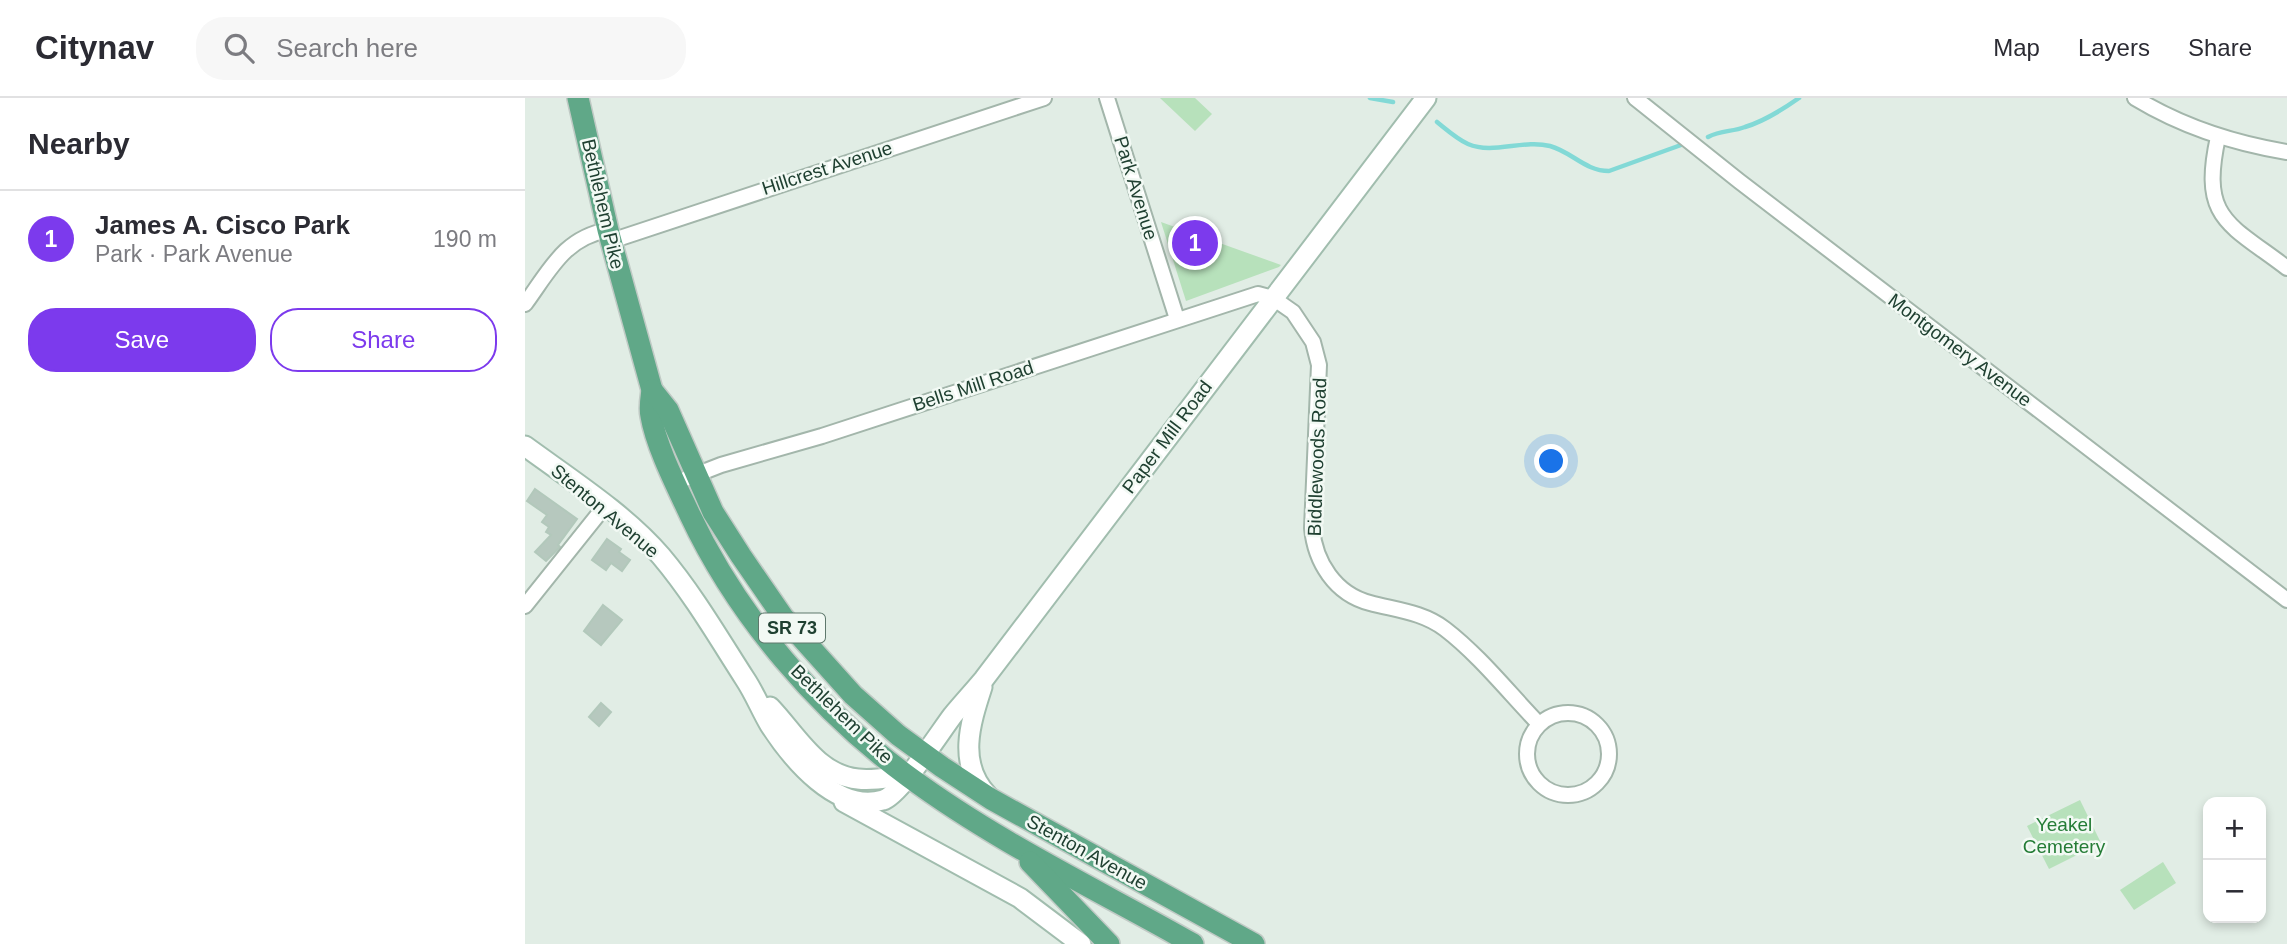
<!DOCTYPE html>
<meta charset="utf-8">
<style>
body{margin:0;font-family:Arial,sans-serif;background:#f7f7f7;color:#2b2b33}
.controls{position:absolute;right:21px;bottom:21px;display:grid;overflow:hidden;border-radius:14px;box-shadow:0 4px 10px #0003}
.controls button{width:63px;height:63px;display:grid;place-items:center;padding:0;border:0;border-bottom:2px solid #e1e1e2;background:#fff;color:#2b2b33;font:35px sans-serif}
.you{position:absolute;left:1027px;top:364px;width:24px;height:24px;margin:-18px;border:5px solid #fff;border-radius:50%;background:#1a73e8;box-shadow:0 0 0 10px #1a73e833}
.badge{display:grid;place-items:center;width:46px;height:46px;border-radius:50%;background:#7c3aed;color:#fff;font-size:23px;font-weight:700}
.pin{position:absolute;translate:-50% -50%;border:4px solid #fff;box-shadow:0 2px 7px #0006}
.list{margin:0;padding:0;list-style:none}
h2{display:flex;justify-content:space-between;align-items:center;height:91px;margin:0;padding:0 28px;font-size:30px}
h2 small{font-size:23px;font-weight:400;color:#7c7c81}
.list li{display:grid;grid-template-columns:46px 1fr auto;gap:21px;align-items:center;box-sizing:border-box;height:98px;padding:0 28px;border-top:2px solid #e1e1e2}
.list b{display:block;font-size:26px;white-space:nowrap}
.list p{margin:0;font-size:23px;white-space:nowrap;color:#7c7c81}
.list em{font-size:23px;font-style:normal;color:#7c7c81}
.actions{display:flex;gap:14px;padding:21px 28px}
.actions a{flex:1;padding:16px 0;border:2px solid #7c3aed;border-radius:28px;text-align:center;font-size:24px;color:#7c3aed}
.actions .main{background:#7c3aed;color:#fff}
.icon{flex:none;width:38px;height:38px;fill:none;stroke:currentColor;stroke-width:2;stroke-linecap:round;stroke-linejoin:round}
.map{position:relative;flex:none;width:1762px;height:846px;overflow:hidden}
header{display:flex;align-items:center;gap:42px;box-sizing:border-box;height:98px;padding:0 35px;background:#fff;border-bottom:2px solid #e1e1e2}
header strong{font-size:33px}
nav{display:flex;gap:38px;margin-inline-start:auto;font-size:24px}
.search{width:490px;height:63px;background:#f7f7f7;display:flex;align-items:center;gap:18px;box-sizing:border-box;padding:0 24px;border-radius:28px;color:#7c7c81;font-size:26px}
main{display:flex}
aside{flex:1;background:#fff}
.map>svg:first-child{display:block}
.green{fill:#b7e1bb}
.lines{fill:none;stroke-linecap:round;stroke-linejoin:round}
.stream{stroke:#82d9d6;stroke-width:4.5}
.building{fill:#b6c8be;stroke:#b2c8bb;stroke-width:2}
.street-casing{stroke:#a3b6ab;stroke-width:18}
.secondary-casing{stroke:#a1bdae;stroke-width:23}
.primary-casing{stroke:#c0cac5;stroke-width:24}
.street{stroke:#fff;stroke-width:14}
.secondary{stroke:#fff;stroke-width:19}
.primary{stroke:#60a888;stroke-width:21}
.labels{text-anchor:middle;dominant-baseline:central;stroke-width:5;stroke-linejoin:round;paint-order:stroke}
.shield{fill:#f2f9f4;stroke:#5e786c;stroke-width:2}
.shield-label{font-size:18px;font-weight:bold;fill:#1f4031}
.street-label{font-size:19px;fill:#1f4031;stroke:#f2f9f4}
.park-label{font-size:19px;fill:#247c36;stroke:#f2f9f4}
</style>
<header>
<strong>Citynav</strong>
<div class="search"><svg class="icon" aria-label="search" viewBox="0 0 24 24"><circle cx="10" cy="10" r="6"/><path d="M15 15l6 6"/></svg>Search here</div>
<nav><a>Map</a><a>Layers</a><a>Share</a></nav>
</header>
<main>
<aside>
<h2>Nearby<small></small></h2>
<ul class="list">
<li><span class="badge">1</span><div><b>James A. Cisco Park</b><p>Park · Park Avenue</p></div><em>190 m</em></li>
</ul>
<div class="actions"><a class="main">Save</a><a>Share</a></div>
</aside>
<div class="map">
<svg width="1762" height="846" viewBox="0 0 1762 846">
<rect width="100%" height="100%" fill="#e1ede5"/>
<g class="green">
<polygon points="635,0 670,0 687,16 670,33"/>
<polygon points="636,124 756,167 754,169 661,203"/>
<polygon points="1555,702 1576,745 1524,771 1502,728"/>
<polygon points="1638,764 1651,785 1609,812 1595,792"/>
</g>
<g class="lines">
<g class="stream">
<polyline points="845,0 868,4"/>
<path d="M912 24C922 32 932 41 943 46 968 57 998 41 1025 48 1047 54 1060 73 1084 73L1156 47"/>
<path d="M1183 39C1196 32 1207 34 1220 29 1240 23 1257 12 1274 0"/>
</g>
</g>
<g class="building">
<polygon points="10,391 52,421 33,447 35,449 21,463 10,454 26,437 21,434 24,429 17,424 22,417 2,403"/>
<polygon points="82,441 96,451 94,454 105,462 97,473 86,465 81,472 67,462"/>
<polygon points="78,507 97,522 76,547 59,533"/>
<polygon points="76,605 86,614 74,628 64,619"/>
</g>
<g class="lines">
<defs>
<g id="street">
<polyline points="582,0 652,221"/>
<polyline points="1110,0 1214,83 1762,502"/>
<path d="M1610 0C1658 29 1707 45 1762 54"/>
<path d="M1693 39C1675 121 1703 125 1762 170"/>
<polyline points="86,143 519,0"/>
<path d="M0 206C25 172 39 140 83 132"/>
<path d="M150 385 196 367 297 338 733 196 748 200 768 214 788 244 794 267 787 430C790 464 810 496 845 505 871 512 898 514 920 531 954 557 984 595 1014 626"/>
<polyline points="0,508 80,408"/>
<circle cx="1043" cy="656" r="41"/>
</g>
<g id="secondary">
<path d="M0 348C45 381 100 416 136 458 168 496 193 539 220 581 230 596 236 612 245 627 267 661 312 716 358 702 374 698 415 634 428 617 438 605 449 593 459 581L901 0"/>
<path d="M457 589C445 626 432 666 463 698"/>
<path d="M245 609C271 636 292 677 333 681 349 683 366 679 382 678"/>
<polyline points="319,704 495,800 556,846"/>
</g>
<g id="primary">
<path d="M53 0 83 132 127 292C126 300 124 310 126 318 131 348 152 389 165 417 213 519 294 613 384 679 472 744 573 792 668 846"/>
<polyline points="127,292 143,312 188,414 216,458 258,519 328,597 373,637 417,669 466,701 729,846"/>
<polyline points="505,764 584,846"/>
</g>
</defs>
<use href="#street" class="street-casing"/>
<use href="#secondary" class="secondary-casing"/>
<use href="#primary" class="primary-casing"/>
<use href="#street" class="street"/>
<use href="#secondary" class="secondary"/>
<use href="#primary" class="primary"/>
</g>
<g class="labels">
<rect class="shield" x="234" y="515.5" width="66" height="29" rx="5"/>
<g class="shield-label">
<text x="267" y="530">SR 73</text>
</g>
<g class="street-label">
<text transform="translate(302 70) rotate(-18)">Hillcrest Avenue</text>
<text transform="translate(611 90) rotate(73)">Park Avenue</text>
<text transform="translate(78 106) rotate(77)">Bethlehem Pike</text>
<text transform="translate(1435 252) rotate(37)">Montgomery Avenue</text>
<text transform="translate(448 288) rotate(-18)">Bells Mill Road</text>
<text transform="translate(642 339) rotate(-53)">Paper Mill Road</text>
<text transform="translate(792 359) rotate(-88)">Biddlewoods Road</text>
<text transform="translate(80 413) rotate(40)">Stenton Avenue</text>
<text transform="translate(317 616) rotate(44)">Bethlehem Pike</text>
<text transform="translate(562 754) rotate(29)">Stenton Avenue</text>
</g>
<g class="park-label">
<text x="1539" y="726">Yeakel<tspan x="1539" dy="22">Cemetery</tspan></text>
</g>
</g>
</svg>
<div class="controls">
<button>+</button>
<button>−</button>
</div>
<div class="you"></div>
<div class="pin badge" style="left:670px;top:145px">1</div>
</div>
</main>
